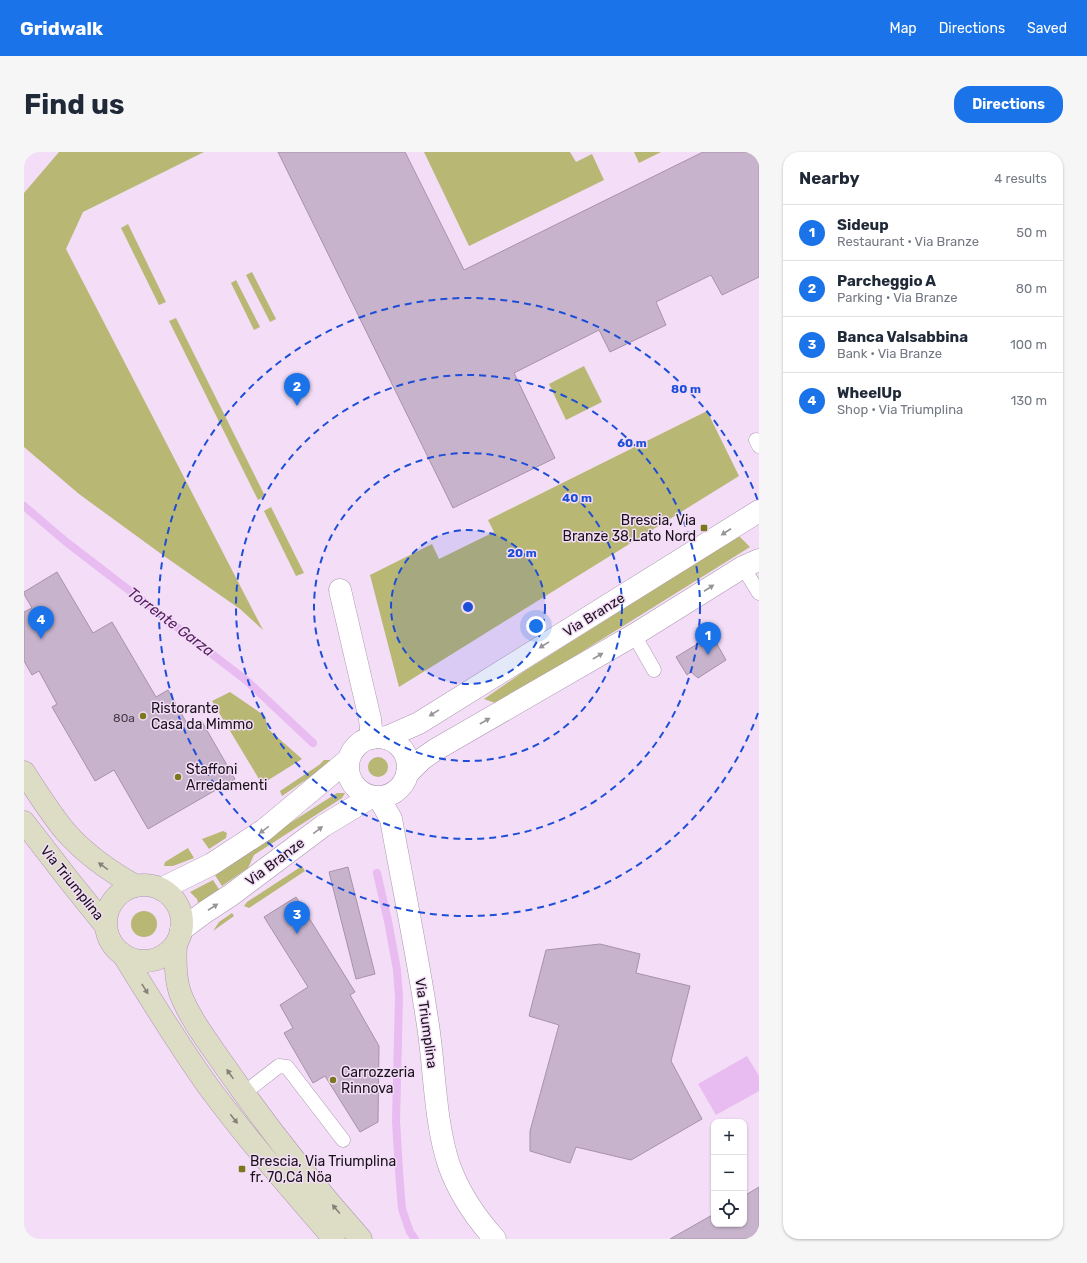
<!DOCTYPE html>
<meta charset="utf-8">
<style>
body{margin:0;font-family:Rubik,sans-serif;background:#f6f6f7;color:#1f2937}
.controls{position:absolute;right:12px;bottom:12px;display:grid;overflow:hidden;border-radius:8px;box-shadow:0 1px 3px #0004}
.controls button{width:36px;height:36px;display:grid;place-items:center;padding:0;border:0;border-bottom:1px solid #e0e1e3;background:#fff;color:#1f2937;font:20px sans-serif}
.you{position:absolute;left:512px;top:474px;width:14px;height:14px;margin:-10px;border:3px solid #fff;border-radius:50%;background:#1a73e8;box-shadow:0 0 0 6px #1a73e833}
.badge{display:grid;place-items:center;width:26px;height:26px;border-radius:50%;background:#1a73e8;color:#fff;font-size:13px;font-weight:700}
.pin{position:absolute;translate:-50% -33px;filter:drop-shadow(0 1px 2px #0008)}
.pin::after{content:'';position:absolute;top:21px;width:14px;height:12px;background:inherit;clip-path:polygon(0 0,100% 0,50% 100%)}
.list{margin:0;padding:0;list-style:none}
h2{display:flex;justify-content:space-between;align-items:center;height:52px;margin:0;padding:0 16px;font-size:17px}
h2 small{font-size:13px;font-weight:400;color:#747a83}
.list li{display:grid;grid-template-columns:26px 1fr auto;gap:12px;align-items:center;box-sizing:border-box;height:56px;padding:0 16px;border-top:1px solid #e0e1e3}
.list b{display:block;font-size:15px;white-space:nowrap}
.list p{margin:0;font-size:13px;white-space:nowrap;color:#747a83}
.list em{font-size:13px;font-style:normal;color:#747a83}
.icon{flex:none;width:22px;height:22px;fill:none;stroke:currentColor;stroke-width:2;stroke-linecap:round;stroke-linejoin:round}
.map{position:relative;flex:none;width:735px;height:1087px;overflow:hidden;border-radius:16px}
header{display:flex;align-items:center;gap:24px;box-sizing:border-box;height:56px;padding:0 20px;background:#1a73e8;color:#fff}
header strong{font-size:19px}
nav{display:flex;gap:22px;margin-inline-start:auto;font-size:14px}
.intro{display:flex;align-items:center;justify-content:space-between;box-sizing:border-box;height:96px;padding:0 24px}
h1{margin:0;font-size:28px}
.button{padding:10px 18px;border-radius:16px;background:#1a73e8;color:#fff;font-size:14px;font-weight:700}
main{display:flex;gap:24px;padding:0 24px}
aside{flex:1;background:#fff;border-radius:16px;box-shadow:0 1px 3px #0004}
.map>svg:first-child{display:block}
.green{fill:#b9b774}
.water{fill:#e8bbf1}
.lines{fill:none;stroke-linecap:round;stroke-linejoin:round}
.stream{stroke:#e8bbf1;stroke-width:8}
.building{fill:#c8b3cc;stroke:#a792aa}
.service-casing{stroke:#ac97af;stroke-width:15}
.minor-casing{stroke:#ac97af;stroke-width:23}
.tertiary-casing{stroke:#ac97af;stroke-width:23}
.secondary-casing{stroke:#ac97af;stroke-width:23}
.service{stroke:#fff;stroke-width:14}
.minor{stroke:#fff;stroke-width:22}
.tertiary{stroke:#fff;stroke-width:22}
.secondary{stroke:#dddcc5;stroke-width:22}
.oneway{fill:#989498}
.oneway2{fill:#858178}
.ring{fill:none;stroke:#1d4ed8;stroke-width:2;stroke-dasharray:7 5}
.poi-dot{fill:#7a771c;stroke:#f3ddf7;stroke-width:1.5}
.labels{text-anchor:middle;dominant-baseline:central;stroke-width:3;stroke-linejoin:round;paint-order:stroke}
.number-label{font-size:12px;fill:#463a47}
.poi-label{font-size:14px;fill:#1a121b;stroke:#f3ddf7;text-anchor:start}
.street-label{font-size:14px;fill:#1a121b;stroke:#f3ddf7}
.water-label{font-size:15px;font-style:italic;fill:#572261;stroke:#f3ddf7}
.centre{fill:#1d4ed8;stroke:#f3ddf7;stroke-width:2}
.ring-label{font-size:12px;text-anchor:middle;font-weight:bold;fill:#1d4ed8;stroke:#f3ddf7;stroke-width:3;stroke-linejoin:round;paint-order:stroke}
</style>
<header>
<strong>Gridwalk</strong>
<nav><a>Map</a><a>Directions</a><a>Saved</a></nav>
</header>
<div class="intro"><h1>Find us</h1><a class="button">Directions</a></div>
<main>
<div class="map">
<svg width="735" height="1087" viewBox="0 0 735 1087">
<rect width="100%" height="100%" fill="#f3ddf7"/>
<g class="green">
<polygon points="35,0 180,0 59,60 42,97 239,478 216,457 140,404 55,342 0,295 0,41"/>
<polygon points="400,0 546,0 552,10 568,2 580,28 445,94"/>
<polygon points="610,0 637,0 615,11"/>
<polygon points="104,72 142,150 135,153 97,76"/>
<polygon points="228,120 252,167 246,170 222,123"/>
<polygon points="212,128 236,175 230,178 207,131"/>
<polygon points="152,166 241,344 234,348 145,169"/>
<polygon points="560,214 578,250 542,268 525,232"/>
<polygon points="683,259 715,324 375,535 346,423 408,392 415,407 470,380 464,368"/>
<polygon points="247,355 280,421 272,424 240,359"/>
<polygon points="715,384 726,395 474,552 460,547 499,520"/>
<polygon points="206,540 241,564 244,577 278,607 238,632 188,549"/>
<circle cx="354" cy="615" r="10"/>
<polygon points="300,608 308,608 302,614 258,644 256,639 295,613"/>
<polygon points="313,641 321,641 318,646 230,703 224,716 198,734 189,720"/>
<polygon points="199,679 203,681 202,686 185,697 178,687"/>
<polygon points="164,696 170,706 149,714 140,714 141,710"/>
<polygon points="278,714 281,719 225,756 220,754 223,750"/>
<polygon points="189,728 198,742 176,757 173,747 166,740"/>
<circle cx="120" cy="772" r="13"/>
<polygon points="208,761 210,764 189,779 195,770"/>
</g>
<polygon class="water" points="723,904 735,924 735,939 692,963 674,932"/>
<g class="lines">
<g class="stream">
<polyline points="0,354 41,389 223,529 289,591"/>
<polyline points="353,721 364,769 373,818 375,845 372,969 375,1019 378,1057 386,1080 391,1087"/>
</g>
</g>
<g class="building">
<polygon points="254,0 381,0 440,118 679,0 735,0 735,125 698,143 687,123 632,150 642,173 586,200 575,178 490,221 531,306 429,356"/>
<polygon points="33,420 69,481 88,470 132,545 144,538 165,575 177,568 211,627 124,677 90,618 71,629 28,555 33,552 15,519 8,523 0,509 0,460 8,456 0,442 0,440"/>
<polygon points="688,483 702,508 674,526 667,520 663,523 652,505"/>
<polygon points="324,715 351,822 332,827 305,720"/>
<polygon points="272,745 331,840 326,843 355,894 354,970 336,980 301,924 289,931 260,881 269,876 256,853 284,835 240,765"/>
<polygon points="576,792 616,802 612,821 666,834 647,909 678,967 607,1008 552,995 546,1011 506,999 506,979 535,873 505,864 522,798"/>
<polygon points="735,1035 735,1087 646,1087 690,1062 690,1072 720,1072 720,1044"/>
</g>
<g class="lines">
<defs>
<g id="service">
<polyline points="732,288 735,294"/>
<polyline points="719,415 735,441"/>
<polyline points="610,483 630,518"/>
<polyline points="220,941 255,914 263,915 319,988"/>
</g>
<g id="minor">
<polyline points="316,438 346,567 348,586"/>
<path d="M355 646 367 667C379 734 393 800 403 867 411 914 410 968 425 1013 435 1041 452 1066 471 1087"/>
</g>
<g id="tertiary">
<circle cx="354" cy="615" r="30"/>
<polyline points="361,586 395,571 735,359"/>
<polyline points="383,622 398,607 411,598 610,483 719,415 735,408"/>
<polyline points="137,737 188,712 240,678 324,608"/>
<polyline points="157,778 181,760 207,743 299,674 347,645"/>
</g>
<g id="secondary">
<path d="M0 620C13 640 26 661 41 679 61 702 85 719 112 734"/>
<polyline points="0,670 44,727 81,773"/>
<circle cx="120" cy="771" r="38"/>
<path d="M152 793C151 809 151 825 156 841 167 869 185 891 202 916 243 975 289 1033 337 1087"/>
<path d="M100 804C127 848 154 892 184 934 223 987 267 1037 310 1087"/>
</g>
</defs>
<use href="#service" class="service-casing"/>
<use href="#minor" class="minor-casing"/>
<use href="#tertiary" class="tertiary-casing"/>
<use href="#secondary" class="secondary-casing"/>
<use href="#service" class="service"/>
<use href="#minor" class="minor"/>
<use href="#tertiary" class="tertiary"/>
<use href="#secondary" class="secondary"/>
</g>
<defs><path id="oneway-solid" d="M-6-.8H1V-3.2L6.5 0L1 3.2V.8H-6Z"/></defs>
<g class="oneway">
<use href="#oneway-solid" transform="translate(702 380) rotate(147)"/>
<use href="#oneway-solid" transform="translate(685 436) rotate(-33)"/>
<use href="#oneway-solid" transform="translate(520 493) rotate(148)"/>
<use href="#oneway-solid" transform="translate(574 504) rotate(-30)"/>
<use href="#oneway-solid" transform="translate(410 561) rotate(148)"/>
<use href="#oneway-solid" transform="translate(461 569) rotate(-30)"/>
<use href="#oneway-solid" transform="translate(240 678) rotate(144)"/>
<use href="#oneway-solid" transform="translate(294 678) rotate(-37)"/>
<use href="#oneway-solid" transform="translate(189 755) rotate(-33)"/>
</g>
<g class="oneway2">
<use href="#oneway-solid" transform="translate(79 714) rotate(-144)"/>
<use href="#oneway-solid" transform="translate(121 837) rotate(58)"/>
<use href="#oneway-solid" transform="translate(206 922) rotate(-125)"/>
<use href="#oneway-solid" transform="translate(210 967) rotate(52)"/>
<use href="#oneway-solid" transform="translate(312 1057) rotate(-130)"/>
</g>
<circle cx="444" cy="455" r="77" fill="#1d4ed8" fill-opacity=".12"/>
<g class="ring">
<circle cx="444" cy="455" r="77"/>
<circle cx="444" cy="455" r="154"/>
<circle cx="444" cy="455" r="232"/>
<path d="M734 561A309 309 0 1 1 734 349"/>
</g>
<g class="poi-dot">
<rect x="676" y="372" width="8" height="8" rx="2"/>
<circle cx="119" cy="564" r="4"/>
<circle cx="154" cy="625" r="4"/>
<circle cx="309" cy="928" r="4"/>
<rect x="214" y="1013" width="8" height="8" rx="2"/>
</g>
<g class="labels">
<g class="number-label">
<text x="100" y="566">80a</text>
</g>
<g class="poi-label">
<text x="672" y="368" text-anchor="end">Brescia, Via<tspan x="672" dy="16">Branze 38,Lato Nord</tspan></text>
<text x="127" y="556">Ristorante<tspan x="127" dy="16">Casa da Mimmo</tspan></text>
<text x="162" y="617">Staffoni<tspan x="162" dy="16">Arredamenti</tspan></text>
<text x="317" y="920">Carrozzeria<tspan x="317" dy="16">Rinnova</tspan></text>
<text x="226" y="1009">Brescia, Via Triumplina<tspan x="226" dy="16">fr. 70,Cá Nöa</tspan></text>
</g>
<g class="street-label">
<text transform="translate(570 463) rotate(-32)">Via Branze</text>
<text transform="translate(251 710) rotate(-37)">Via Branze</text>
<text transform="translate(48 731) rotate(51)">Via Triumplina</text>
<text transform="translate(402 871) rotate(82)">Via Triumplina</text>
</g>
<g class="water-label">
<text transform="translate(147 470) rotate(37)">Torrente Garza</text>
</g>
</g>
<circle cx="444" cy="455" r="6" class="centre"/>
<g class="ring-label">
<text x="662" y="241">80 m</text>
<text x="608" y="295">60 m</text>
<text x="553" y="350">40 m</text>
<text x="498" y="405">20 m</text>
</g>
</svg>
<div class="controls">
<button>+</button>
<button>−</button>
<button><svg class="icon" aria-label="locate" viewBox="0 0 24 24"><circle cx="12" cy="12" r="6"/><path d="M12 2v4M12 18v4M2 12h4M18 12h4"/></svg></button>
</div>
<div class="you"></div>
<div class="pin badge" style="left:684px;top:503px">1</div>
<div class="pin badge" style="left:273px;top:254px">2</div>
<div class="pin badge" style="left:273px;top:782px">3</div>
<div class="pin badge" style="left:17px;top:487px">4</div>
</div>
<aside>
<h2>Nearby<small>4 results</small></h2>
<ul class="list">
<li><span class="badge">1</span><div><b>Sideup</b><p>Restaurant · Via Branze</p></div><em>50 m</em></li>
<li><span class="badge">2</span><div><b>Parcheggio A</b><p>Parking · Via Branze</p></div><em>80 m</em></li>
<li><span class="badge">3</span><div><b>Banca Valsabbina</b><p>Bank · Via Branze</p></div><em>100 m</em></li>
<li><span class="badge">4</span><div><b>WheelUp</b><p>Shop · Via Triumplina</p></div><em>130 m</em></li>
</ul>
</aside>
</main>
